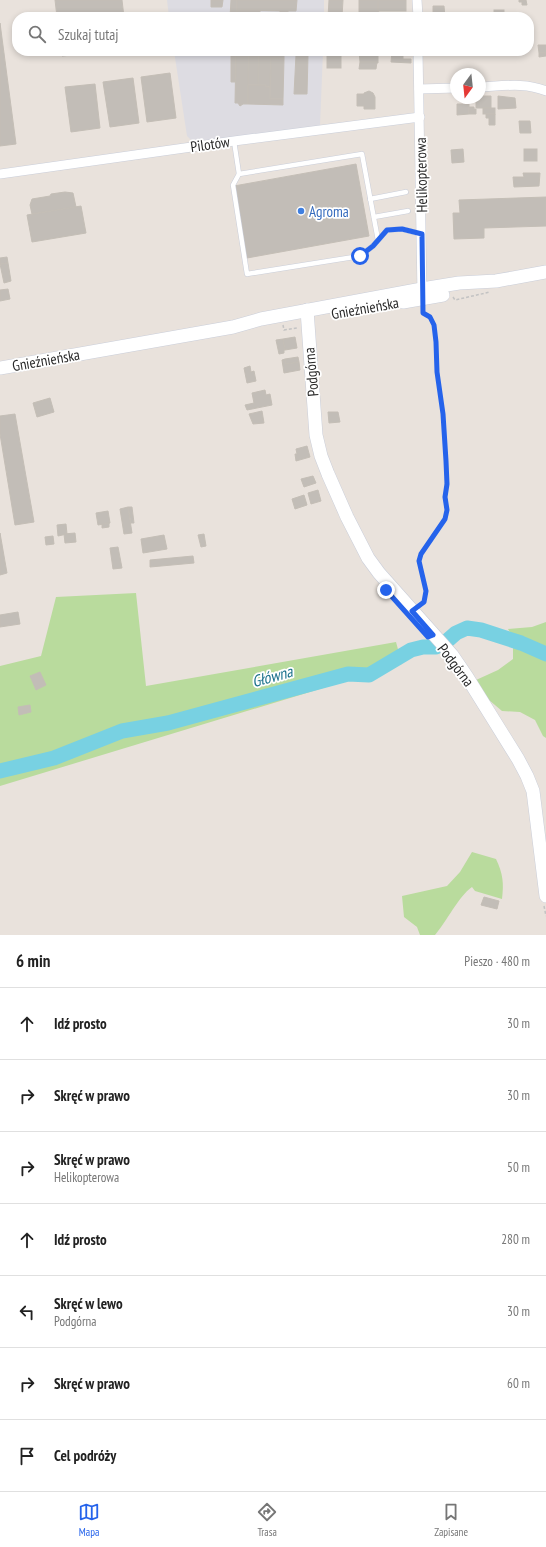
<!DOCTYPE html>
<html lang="pl">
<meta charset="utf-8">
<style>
body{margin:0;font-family:"PT Sans Narrow",sans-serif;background:#f6f6f6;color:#222}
.compass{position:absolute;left:450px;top:68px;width:36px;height:36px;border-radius:50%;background:#fff;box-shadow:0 2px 6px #0003;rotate:195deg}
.stop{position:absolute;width:12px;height:12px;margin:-9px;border:3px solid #2563eb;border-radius:50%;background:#fff}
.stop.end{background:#2563eb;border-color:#fff;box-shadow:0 1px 4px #0008}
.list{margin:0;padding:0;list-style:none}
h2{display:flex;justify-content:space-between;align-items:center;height:52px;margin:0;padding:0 16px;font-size:17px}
h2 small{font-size:13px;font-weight:400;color:#767676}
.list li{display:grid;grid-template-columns:26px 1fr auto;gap:12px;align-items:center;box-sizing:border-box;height:72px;padding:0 16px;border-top:1px solid #e0e0e0}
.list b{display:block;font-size:15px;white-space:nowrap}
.list p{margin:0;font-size:13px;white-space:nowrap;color:#767676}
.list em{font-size:13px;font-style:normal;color:#767676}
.icon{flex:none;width:22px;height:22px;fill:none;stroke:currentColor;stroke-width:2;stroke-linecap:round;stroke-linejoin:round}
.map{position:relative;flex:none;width:546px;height:935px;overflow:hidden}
.search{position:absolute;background:#fff;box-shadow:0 2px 6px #0003;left:12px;right:12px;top:12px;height:44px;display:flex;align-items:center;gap:10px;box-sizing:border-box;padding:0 14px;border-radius:16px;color:#767676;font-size:15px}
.sheet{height:556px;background:#fff}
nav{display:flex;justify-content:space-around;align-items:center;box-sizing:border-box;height:56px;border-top:1px solid #e0e0e0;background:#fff;font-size:11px;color:#767676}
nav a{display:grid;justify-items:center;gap:2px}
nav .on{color:#2563eb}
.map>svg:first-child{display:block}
.industrial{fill:#dddce2}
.green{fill:#b9db9d}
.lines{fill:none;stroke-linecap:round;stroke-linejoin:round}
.river{stroke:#78d1e2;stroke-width:15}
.building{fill:#c2bdb7;stroke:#c4beb6}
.lane-casing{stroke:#caced9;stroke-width:5.5}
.street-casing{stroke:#caced9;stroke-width:10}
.secondary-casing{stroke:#caced9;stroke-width:14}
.path{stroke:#c3c3c3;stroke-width:1.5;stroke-dasharray:3 2;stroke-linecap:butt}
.lane{stroke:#fff;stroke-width:4.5}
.street{stroke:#fff;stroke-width:9}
.secondary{stroke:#fff;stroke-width:13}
.route{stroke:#2563eb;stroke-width:5}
.shop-dot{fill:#3f7fe0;stroke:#fff;stroke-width:1.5}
.labels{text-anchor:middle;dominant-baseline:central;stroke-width:3.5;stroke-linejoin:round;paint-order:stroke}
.street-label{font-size:15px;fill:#292929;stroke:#fff}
.shop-label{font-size:15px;fill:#366cbe;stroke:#fff;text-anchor:start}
.water-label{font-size:16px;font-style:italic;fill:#1a708b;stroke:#fff}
</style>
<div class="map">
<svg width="546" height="935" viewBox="0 0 546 935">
<rect width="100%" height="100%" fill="#e9e2dc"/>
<g class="industrial">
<polygon points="167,0 324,0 324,17 169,17"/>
<polygon points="174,51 323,51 320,126 195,144 187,136"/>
</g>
<g class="green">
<polygon points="136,593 146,686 396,642 402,664 0,786 0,666 41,656 56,597"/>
<polygon points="546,622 546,738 543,736 535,720 520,712 502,711 489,700 476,680 498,670 513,659 513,638 508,629 532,627"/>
<path d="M472 852 496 859C503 874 504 883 502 899L475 891 472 887C458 897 447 921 435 935H420L417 927 404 917 402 896 447 886 460 872Z"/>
</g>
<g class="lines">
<polyline class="river" points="0,771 54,758 122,731 168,723 348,674 369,675 411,650 423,647 436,647 448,640 456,633 467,628 481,630 521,643 546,654"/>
</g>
<g class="building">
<polygon points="55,0 122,0 124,17 57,17"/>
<polygon points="211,0 223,0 222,7 211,7"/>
<polygon points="231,0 237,0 237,17 230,17"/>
<polygon points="237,0 297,0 296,11 288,11 288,15 280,15 280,11 237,10"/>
<polygon points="329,0 343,0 342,17 328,17"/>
<polygon points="359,0 378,0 379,17 359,17"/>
<rect x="378" y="0" width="28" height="11"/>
<polygon points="519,0 526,0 527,5 522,5 522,2 519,2"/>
<polygon points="433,6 444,6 445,17 433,17"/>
<rect x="237" y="10" width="23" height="7"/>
<rect x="494" y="10" width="10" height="7"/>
<polygon points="488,13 488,17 477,17 477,14"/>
<polygon points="0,23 16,144 0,146"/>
<polygon points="538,45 546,45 546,53 539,53"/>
<polygon points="61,51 109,51 62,56"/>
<polygon points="236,51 249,51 248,104 243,104 240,106 238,103 235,103"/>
<polygon points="249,51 259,51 258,85 248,85"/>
<polygon points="259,51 284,51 284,59 271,58 270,87 258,85"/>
<rect x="327" y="51" width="14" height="17"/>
<polygon points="359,51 378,51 378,63 360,62"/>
<polygon points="392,51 403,51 403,59 411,59 411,63 391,62"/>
<polygon points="231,52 236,53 235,82 231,82"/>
<polygon points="539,53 546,53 546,56 539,57"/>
<polygon points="296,55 308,55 307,94 294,94"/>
<polygon points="271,58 284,59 283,99 270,99"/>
<polygon points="360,62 377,62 376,69 359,69"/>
<polygon points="170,73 176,118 147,122 141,77"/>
<polygon points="133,78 139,123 110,127 103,82"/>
<polygon points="95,84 100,128 71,132 65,87"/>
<polygon points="248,85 266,85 266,87 270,87 270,99 283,99 283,105 248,104"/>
<polygon points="369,91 373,93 375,97 375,109 364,109 364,106 357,106 357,94 364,94 364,93"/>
<polygon points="480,96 491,96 491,108 476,108 476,98 480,98"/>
<polygon points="498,96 515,98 516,108 498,109"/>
<polygon points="457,104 469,104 469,114 457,115"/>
<polygon points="469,107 474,107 474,109 476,109 476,114 469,114"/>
<rect x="483" y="108" width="12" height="6"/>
<polygon points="486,114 495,114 495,125 489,125 489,118 486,118"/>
<polygon points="519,121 530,121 531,133 520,133"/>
<polygon points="463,149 464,162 452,163 451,150"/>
<rect x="524" y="149" width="13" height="12"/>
<polygon points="356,164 369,236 247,258 234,186"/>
<polygon points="523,173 540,173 539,186 514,187 513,177 524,177"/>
<polygon points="65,192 73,193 76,207 32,214 30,205 32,199 50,196 51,194"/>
<polygon points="546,197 546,226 484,228 484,238 454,239 453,213 460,213 459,200"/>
<polygon points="81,206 86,233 32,242 27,215"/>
<polygon points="7,257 8,263 0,264 0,258"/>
<polygon points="8,263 11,281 4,283 0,264"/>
<polygon points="8,289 10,299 0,301 0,290"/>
<polygon points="295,337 297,348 285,350 283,339"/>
<polygon points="283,339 285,350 284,350 284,353 279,354 276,340"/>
<polygon points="298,357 299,362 286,364 285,359"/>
<polygon points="285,359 286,364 299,362 300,370 284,373 282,360"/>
<polygon points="250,366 251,372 254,371 256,381 247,383 244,368"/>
<polygon points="265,390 266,395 270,394 272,405 247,410 245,405 254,403 252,393"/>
<polygon points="50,398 54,412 37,417 33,403"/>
<polygon points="262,411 264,423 253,424 249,414"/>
<polygon points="328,412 338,412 340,422 329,423"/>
<polygon points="15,414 34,522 15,525 0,434 0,416"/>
<polygon points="307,446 310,457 296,461 295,454 297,454 296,449"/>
<polygon points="313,476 316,483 304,487 301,479"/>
<polygon points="318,490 321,501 311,504 308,493"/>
<polygon points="304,495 307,505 295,509 292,499"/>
<polygon points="128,507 132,507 134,523 131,523"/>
<polygon points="128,507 132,533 124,534 120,509"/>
<polygon points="108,511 110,523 98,525 96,513"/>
<polygon points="109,523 109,527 102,528 102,524"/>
<polygon points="66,524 67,534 58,536 57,525"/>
<polygon points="0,533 7,573 0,575"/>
<polygon points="75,533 76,542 65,543 64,534"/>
<polygon points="204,534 206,546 201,547 198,535"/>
<polygon points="164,535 167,549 143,553 141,539"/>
<polygon points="53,536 54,544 46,545 45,537"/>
<polygon points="118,547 122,568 113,569 110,548"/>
<polygon points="193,556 194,563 150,567 150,560"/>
<polygon points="18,612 20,624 0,627 0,615"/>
<polygon points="40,672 46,685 36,690 30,676"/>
<polygon points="30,705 31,712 19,715 18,707"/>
<polygon points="484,897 499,901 497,909 481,905"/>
</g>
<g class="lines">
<defs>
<g id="lane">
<polyline points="234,141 239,174 233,185 247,274 360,256 373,246 387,230 402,229 421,234"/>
<polyline points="239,174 362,154 378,240"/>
<polyline points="370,199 406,192"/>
<polyline points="374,217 408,211"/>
</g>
<g id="street">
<polyline points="417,0 418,17"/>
<polyline points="418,51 422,294"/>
<path d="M480 87C502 86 526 82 546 91"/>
<polyline points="419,89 456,88"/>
<polyline points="0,174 234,141 420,117"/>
</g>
<g id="secondary">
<polyline points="403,302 443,295"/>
<polyline points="307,310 316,435 321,456 328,474 347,517 368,558 379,573 452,655 467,677 518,759 527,776 533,791 546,896"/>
<polyline points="0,368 233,327 261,319 422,289 459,283 496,281 546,272"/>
</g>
</defs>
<use href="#lane" class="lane-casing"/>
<use href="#street" class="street-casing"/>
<use href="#secondary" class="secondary-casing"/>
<g class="path">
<polyline points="453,297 455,300 490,292"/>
<polyline points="283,325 284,330 297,328"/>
<polyline points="421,605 424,602 426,591 419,561 421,554 445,519 447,510 445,497 446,461 443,414 437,372 436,342 433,325 430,317 423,313 423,308"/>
<polyline points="544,906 546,916"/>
</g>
<use href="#lane" class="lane"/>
<use href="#street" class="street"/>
<use href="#secondary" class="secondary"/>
</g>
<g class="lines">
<polyline class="route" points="360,256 373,246 387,230 402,229 422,234 423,313 430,317 434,325 436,342 437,372 443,414 446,461 447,484 445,497 447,510 445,519 421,554 419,561 426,591 424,602 412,611 433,635 428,637 386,590"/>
</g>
<circle class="shop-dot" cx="301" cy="211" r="4"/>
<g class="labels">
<g class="street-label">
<text transform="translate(210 144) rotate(-8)">Pilotów</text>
<text transform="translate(421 175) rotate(-91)">Helikopterowa</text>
<text transform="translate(365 308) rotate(-10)">Gnieźnieńska</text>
<text transform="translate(46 360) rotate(-10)">Gnieźnieńska</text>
<text transform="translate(311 372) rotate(-95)">Podgórna</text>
<text transform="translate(456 665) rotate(53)">Podgórna</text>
</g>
<g class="shop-label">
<text x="309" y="211">Agroma</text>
</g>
<g class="water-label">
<text transform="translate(272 676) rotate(-15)">Główna</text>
</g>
</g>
</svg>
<svg class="compass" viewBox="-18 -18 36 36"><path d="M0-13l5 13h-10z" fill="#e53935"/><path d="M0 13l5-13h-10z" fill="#767676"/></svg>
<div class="stop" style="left:360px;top:256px"></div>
<div class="stop end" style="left:386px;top:590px"></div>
<div class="search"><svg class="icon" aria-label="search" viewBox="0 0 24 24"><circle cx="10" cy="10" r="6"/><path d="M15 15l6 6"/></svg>Szukaj tutaj</div>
</div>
<section class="sheet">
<h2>6 min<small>Pieszo · 480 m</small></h2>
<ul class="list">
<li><svg class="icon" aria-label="ahead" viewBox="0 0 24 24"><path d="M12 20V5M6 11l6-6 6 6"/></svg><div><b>Idź prosto</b></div><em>30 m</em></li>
<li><svg class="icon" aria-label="right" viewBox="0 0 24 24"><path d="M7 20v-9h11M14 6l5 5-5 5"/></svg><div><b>Skręć w prawo</b></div><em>30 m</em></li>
<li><svg class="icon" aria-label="right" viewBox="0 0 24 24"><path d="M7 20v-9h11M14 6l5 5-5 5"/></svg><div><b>Skręć w prawo</b><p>Helikopterowa</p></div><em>50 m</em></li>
<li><svg class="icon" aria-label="ahead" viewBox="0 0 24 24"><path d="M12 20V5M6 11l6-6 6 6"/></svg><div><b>Idź prosto</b></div><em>280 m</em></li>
<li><svg class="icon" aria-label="left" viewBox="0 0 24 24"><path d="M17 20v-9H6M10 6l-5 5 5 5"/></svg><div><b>Skręć w lewo</b><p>Podgórna</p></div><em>30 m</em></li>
<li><svg class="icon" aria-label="right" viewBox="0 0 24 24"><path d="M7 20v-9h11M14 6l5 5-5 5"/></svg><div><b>Skręć w prawo</b></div><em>60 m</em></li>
<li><svg class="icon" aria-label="arrive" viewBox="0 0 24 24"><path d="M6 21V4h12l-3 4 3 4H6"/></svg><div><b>Cel podróży</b></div></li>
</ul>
</section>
<nav>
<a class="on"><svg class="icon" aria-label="map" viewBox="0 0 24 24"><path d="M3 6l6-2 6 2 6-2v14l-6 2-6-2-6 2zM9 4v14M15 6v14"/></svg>Mapa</a>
<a><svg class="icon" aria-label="directions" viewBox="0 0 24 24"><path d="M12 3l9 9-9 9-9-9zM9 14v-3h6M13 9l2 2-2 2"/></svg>Trasa</a>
<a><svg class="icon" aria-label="saved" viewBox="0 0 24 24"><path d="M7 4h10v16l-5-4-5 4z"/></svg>Zapisane</a>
</nav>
